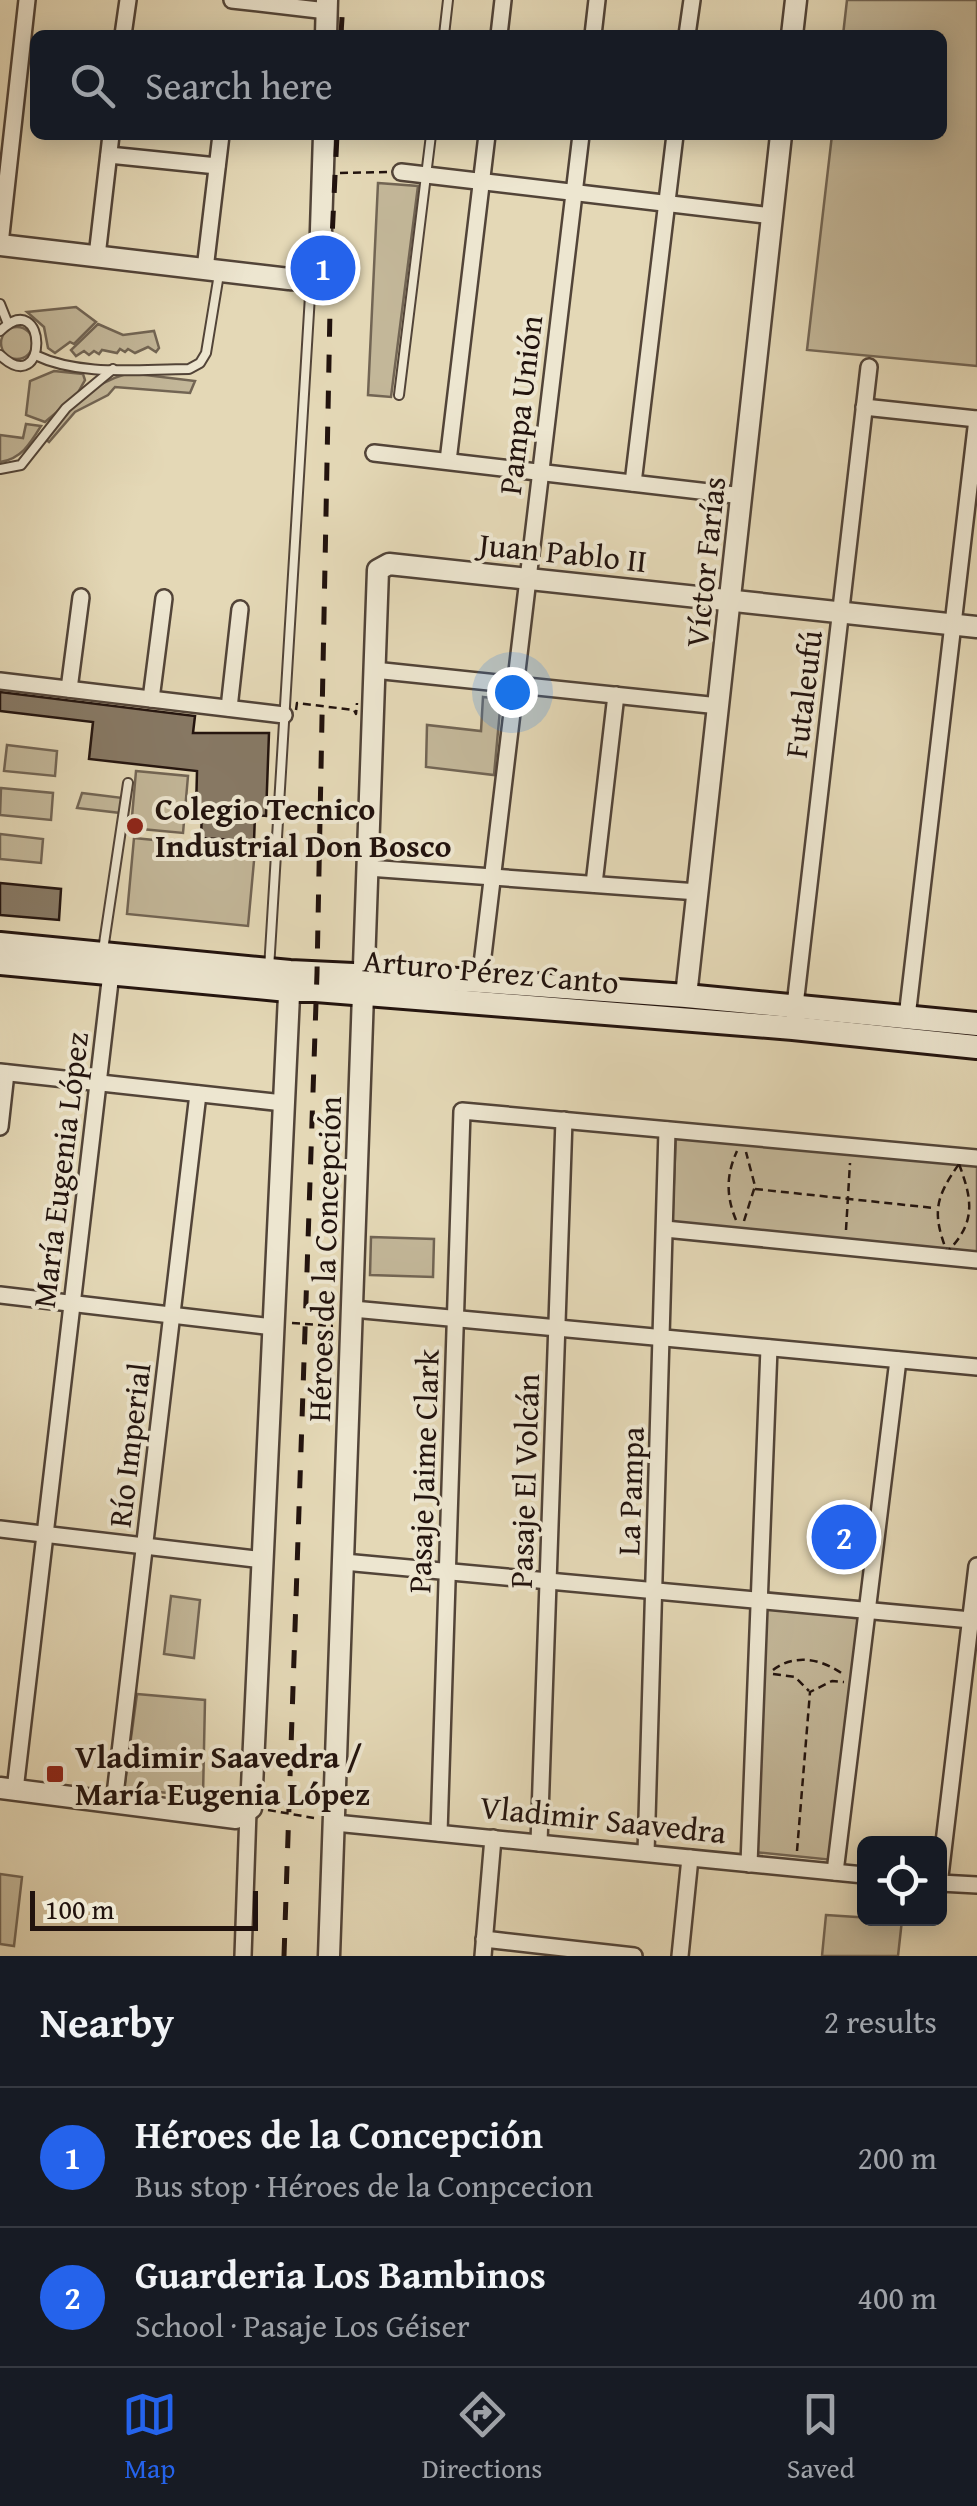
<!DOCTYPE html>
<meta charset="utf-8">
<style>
body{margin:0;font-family:"Gentium Book Plus",serif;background:#20242c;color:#f1f3f6}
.controls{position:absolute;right:30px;bottom:30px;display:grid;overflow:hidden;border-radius:15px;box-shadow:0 5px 25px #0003}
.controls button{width:90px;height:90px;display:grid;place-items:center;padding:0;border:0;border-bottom:2px solid #363941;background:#171b24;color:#f1f3f6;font:50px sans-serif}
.scale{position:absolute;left:30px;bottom:25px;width:228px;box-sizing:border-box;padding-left:10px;border:5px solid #22130e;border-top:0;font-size:28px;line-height:35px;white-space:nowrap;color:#22130e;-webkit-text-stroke:8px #ede6d0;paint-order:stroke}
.you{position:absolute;left:512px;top:692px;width:35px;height:35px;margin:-25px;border:8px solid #fff;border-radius:50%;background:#1a73e8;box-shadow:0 0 0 15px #1a73e833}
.badge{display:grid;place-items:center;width:65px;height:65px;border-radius:50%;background:#2563eb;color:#fff;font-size:32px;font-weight:700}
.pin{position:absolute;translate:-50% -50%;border:5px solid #fff;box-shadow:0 2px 10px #0006}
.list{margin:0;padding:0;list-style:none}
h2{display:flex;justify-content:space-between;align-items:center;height:130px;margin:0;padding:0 40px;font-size:42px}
h2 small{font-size:32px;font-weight:400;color:#9ea1a6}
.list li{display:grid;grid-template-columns:65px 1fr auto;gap:30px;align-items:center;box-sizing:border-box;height:140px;padding:0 40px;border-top:2px solid #363941}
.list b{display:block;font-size:38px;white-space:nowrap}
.list p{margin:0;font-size:32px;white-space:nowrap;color:#9ea1a6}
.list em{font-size:32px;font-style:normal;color:#9ea1a6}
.icon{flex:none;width:55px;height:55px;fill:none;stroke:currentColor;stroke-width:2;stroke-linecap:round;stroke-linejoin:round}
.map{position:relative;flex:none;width:977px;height:1956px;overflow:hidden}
.search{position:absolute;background:#171b24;box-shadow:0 5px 25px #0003;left:30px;right:30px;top:30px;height:110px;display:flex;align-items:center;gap:25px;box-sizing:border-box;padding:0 35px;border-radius:15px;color:#9ea1a6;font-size:38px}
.sheet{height:410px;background:#171b24}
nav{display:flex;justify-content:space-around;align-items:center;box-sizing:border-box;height:140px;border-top:2px solid #363941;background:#171b24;font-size:28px;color:#9ea1a6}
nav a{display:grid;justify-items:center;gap:5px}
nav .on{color:#2563eb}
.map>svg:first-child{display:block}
.green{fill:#c3b799;stroke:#726554;stroke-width:2.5}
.building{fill:#877965;stroke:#22130e;stroke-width:2.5}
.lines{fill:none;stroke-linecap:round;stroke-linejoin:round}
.service-casing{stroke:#524438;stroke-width:12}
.minor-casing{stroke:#524438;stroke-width:20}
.tertiary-casing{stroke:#524438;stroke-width:25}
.secondary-casing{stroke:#22130e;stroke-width:28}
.path{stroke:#22130e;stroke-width:2.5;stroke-dasharray:8 5;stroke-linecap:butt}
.service{stroke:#ede6d0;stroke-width:8}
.minor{stroke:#ede6d0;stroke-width:15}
.tertiary{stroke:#ede6d0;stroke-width:20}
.secondary{stroke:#ede6d0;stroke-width:22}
.rail{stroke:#22130e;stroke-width:5;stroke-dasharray:18 18;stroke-linecap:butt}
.path-bridge{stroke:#22130e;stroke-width:2.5;stroke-dasharray:8 5;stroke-linecap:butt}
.poi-dot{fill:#8f2418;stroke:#ede6d0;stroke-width:4}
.labels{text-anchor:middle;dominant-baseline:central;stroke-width:8;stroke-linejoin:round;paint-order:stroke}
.street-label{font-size:32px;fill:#22130e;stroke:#ede6d0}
.poi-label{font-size:32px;font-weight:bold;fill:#22130e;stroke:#ede6d0;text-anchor:start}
</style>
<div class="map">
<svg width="977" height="1956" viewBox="0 0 977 1956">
<rect width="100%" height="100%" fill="#e4d8b6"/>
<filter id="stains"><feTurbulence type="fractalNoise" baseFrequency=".002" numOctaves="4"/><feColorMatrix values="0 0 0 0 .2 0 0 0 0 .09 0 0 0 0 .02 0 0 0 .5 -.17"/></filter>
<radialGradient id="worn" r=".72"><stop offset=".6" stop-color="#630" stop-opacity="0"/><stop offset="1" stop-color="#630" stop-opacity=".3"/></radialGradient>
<g class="green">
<polygon points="847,0 977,0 977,366 807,350 832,135 942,135 942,35 843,35"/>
<polygon points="378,183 418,186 391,397 368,395"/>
<polygon points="76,307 96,322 74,344 70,342 55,353 48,348 44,327 27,312"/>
<polygon points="98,324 123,335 154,331 159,348 156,352 148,347 135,353 128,349 125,352 120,349 117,353 102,350 99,354 94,351 89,355 84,351 76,356 71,350"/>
<circle cx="17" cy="343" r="16"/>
<polygon points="54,371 83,374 85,380 76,396 45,422 26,415 30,381"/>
<path d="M129 373 195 381 190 393 115 387 108 395 75 412 49 442 45 439C64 406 94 383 129 373Z"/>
<path d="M26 424 41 426C30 444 21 459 0 462V435L23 438Z"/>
<polygon points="483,697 501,699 494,775 426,767 427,725 481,731"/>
<polygon points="7,745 57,751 55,776 4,771"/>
<polygon points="136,771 188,776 183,833 131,828"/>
<polygon points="1,788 53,793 51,820 0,815"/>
<polygon points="82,793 123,798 121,813 77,808"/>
<polygon points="0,834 43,839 41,863 0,859"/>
<polygon points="134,838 255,850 248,926 127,914"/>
<polygon points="676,1133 977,1163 977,1257 672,1229"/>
<polygon points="371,1237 434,1239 433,1277 370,1275"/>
<polygon points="171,1596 200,1600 194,1658 164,1654"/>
<polygon points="763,1605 864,1615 833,1860 754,1852"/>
<polygon points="137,1694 205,1700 203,1796 124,1789"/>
<polygon points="0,1874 22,1877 14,1946 0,1944"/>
<polygon points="826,1915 902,1920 898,1956 822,1956"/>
</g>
<g class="building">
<polygon points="0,692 195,716 193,733 269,733 266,816 255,815 254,841 201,838 202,811 196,811 197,771 89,759 93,722 0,711"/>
<polygon points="0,883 61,889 59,920 0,915"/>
</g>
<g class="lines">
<defs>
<g id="service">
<polyline points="444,35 448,0"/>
<polyline points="0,304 8,324"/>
<path d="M0 331C48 285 49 401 0 355"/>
<path d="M35 355C81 377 139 369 189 369L200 363 206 353 219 274"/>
<polyline points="399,395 431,135"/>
<polyline points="0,469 21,465 66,408 113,369"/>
<polyline points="103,950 128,783"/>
<polyline points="269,969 311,279"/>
</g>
<g id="minor">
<polyline points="232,0 327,11"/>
<polyline points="123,35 128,0"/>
<polyline points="499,35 503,0"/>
<polyline points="593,35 597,0"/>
<polyline points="687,35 692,0"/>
<polyline points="109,155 217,166"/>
<polyline points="401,172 773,216"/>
<polyline points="0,244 27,0"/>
<polyline points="97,256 111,135"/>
<polyline points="205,269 221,135"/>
<polyline points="864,407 977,419"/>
<polyline points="374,453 743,496"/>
<polyline points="448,461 487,135"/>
<polyline points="633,483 675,135"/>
<polyline points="374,670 719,706"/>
<polyline points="0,681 284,715"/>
<polyline points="69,689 81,597"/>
<polyline points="151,699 164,598"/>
<polyline points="229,708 240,609"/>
<polyline points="368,868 698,892"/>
<polyline points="594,884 616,695"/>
<polyline points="480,981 581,135"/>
<polyline points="794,1014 869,367"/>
<polyline points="907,1017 977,419"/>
<polyline points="0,1072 283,1103"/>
<polyline points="0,1127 6,1073"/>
<polyline points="665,1229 977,1260"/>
<polyline points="0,1295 273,1327"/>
<polyline points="353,1309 977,1367"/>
<polyline points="0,1529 263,1560"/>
<polyline points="344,1562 971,1620"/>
<polyline points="15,1790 111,973"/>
<polyline points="114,1803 198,1094"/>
<polyline points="335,1823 864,1875"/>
<polyline points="439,1833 462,1111 977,1158"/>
<polyline points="539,1843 564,1120"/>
<polyline points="646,1853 667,1130"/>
<polyline points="749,1864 769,1348"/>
<polyline points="835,1872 898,1360"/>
<polyline points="940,1876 977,1566"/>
<polyline points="940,1883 977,1885"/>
<polyline points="484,1939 634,1956"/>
<polyline points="243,1956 248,1811"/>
<polyline points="483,1956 493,1838"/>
<polyline points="680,1956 690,1858"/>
</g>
<g id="tertiary">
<polyline points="326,35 327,0"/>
<polyline points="792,35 796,0"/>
<path d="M0 245 289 279C304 280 316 276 320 261L324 135"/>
<polyline points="686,996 781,135"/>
<polyline points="0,1788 236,1818 251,1808 290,974"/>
<polyline points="329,1956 378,570 389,564 977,627"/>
</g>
<g id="secondary">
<polyline points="0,944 290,972 480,981 686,996 977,1024"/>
<polyline points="0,963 288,990 316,990 793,1028 977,1047"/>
</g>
</defs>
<use href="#service" class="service-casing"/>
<use href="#minor" class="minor-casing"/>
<use href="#tertiary" class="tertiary-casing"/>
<use href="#secondary" class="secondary-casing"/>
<g class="path">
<polyline points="340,173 387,172"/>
<path d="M959 1164C972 1199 977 1222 947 1252 932 1213 935 1198 959 1164Z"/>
<polyline points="755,1189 934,1208"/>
<path d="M736 1220C726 1196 726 1175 737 1151"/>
<polyline points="744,1221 755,1186 746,1152"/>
<polyline points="846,1230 850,1163"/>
<polyline points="292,1323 333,1326"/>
<path d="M773 1670C795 1653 823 1659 844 1675"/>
<polyline points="773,1674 795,1677 809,1691"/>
<polyline points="268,1810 314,1818"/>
<polyline points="797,1851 810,1692 832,1681 844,1682"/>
</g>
<use href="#service" class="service"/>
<use href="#minor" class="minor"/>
<use href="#tertiary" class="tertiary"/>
<use href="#secondary" class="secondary"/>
<g class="rail">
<polyline points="341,35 343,0"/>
<polyline points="284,1956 317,973 331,259 337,135"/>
</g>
<polyline class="path-bridge" points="296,710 297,703 354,710 356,714 357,703"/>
</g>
<g class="poi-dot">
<circle cx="135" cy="826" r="10"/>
<rect x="45" y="1764" width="20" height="20" rx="5"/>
</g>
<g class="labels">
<g class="street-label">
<text transform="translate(520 405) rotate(-83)">Pampa Unión</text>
<text transform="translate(563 552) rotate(6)">Juan Pablo II</text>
<text transform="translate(705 562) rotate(-84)">Víctor Farías</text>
<text transform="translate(803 694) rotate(-83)">Futaleufú</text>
<text transform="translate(491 971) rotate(5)">Arturo Pérez Canto</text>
<text transform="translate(60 1170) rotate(-83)">María Eugenia López</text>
<text transform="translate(324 1259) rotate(-88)">Héroes de la Concepción</text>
<text transform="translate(129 1445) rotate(-83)">Río Imperial</text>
<text transform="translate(423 1471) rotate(-88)">Pasaje Jaime Clark</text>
<text transform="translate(524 1481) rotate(-88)">Pasaje El Volcán</text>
<text transform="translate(630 1491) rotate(-88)">La Pampa</text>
<text transform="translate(603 1819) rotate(6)">Vladimir Saavedra</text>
</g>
<g class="poi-label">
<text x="155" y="808">Colegio Tecnico<tspan x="155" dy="37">Industrial Don Bosco</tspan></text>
<text x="75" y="1756">Vladimir Saavedra /<tspan x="75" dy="37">María Eugenia López</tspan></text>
</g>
</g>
<rect width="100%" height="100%" filter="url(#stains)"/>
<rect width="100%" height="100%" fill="url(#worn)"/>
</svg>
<div class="controls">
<button><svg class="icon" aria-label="locate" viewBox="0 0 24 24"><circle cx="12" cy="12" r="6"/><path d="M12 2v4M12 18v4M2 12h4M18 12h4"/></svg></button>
</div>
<div class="scale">100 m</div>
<div class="you"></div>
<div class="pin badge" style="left:323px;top:268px">1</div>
<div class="pin badge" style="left:844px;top:1537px">2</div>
<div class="search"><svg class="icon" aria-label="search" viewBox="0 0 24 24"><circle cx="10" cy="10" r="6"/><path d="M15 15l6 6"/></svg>Search here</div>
</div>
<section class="sheet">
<h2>Nearby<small>2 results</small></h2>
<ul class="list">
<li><span class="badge">1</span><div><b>Héroes de la Concepción</b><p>Bus stop · Héroes de la Conpcecion</p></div><em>200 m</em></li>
<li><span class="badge">2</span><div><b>Guarderia Los Bambinos</b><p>School · Pasaje Los Géiser</p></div><em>400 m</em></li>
</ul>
</section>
<nav>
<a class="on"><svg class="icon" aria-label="map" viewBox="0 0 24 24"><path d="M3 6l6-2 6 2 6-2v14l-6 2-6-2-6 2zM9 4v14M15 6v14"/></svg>Map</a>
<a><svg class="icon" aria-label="directions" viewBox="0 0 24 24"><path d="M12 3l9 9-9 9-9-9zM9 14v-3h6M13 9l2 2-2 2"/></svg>Directions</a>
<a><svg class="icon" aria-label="saved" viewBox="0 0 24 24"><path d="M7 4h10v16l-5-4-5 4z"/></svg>Saved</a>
</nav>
